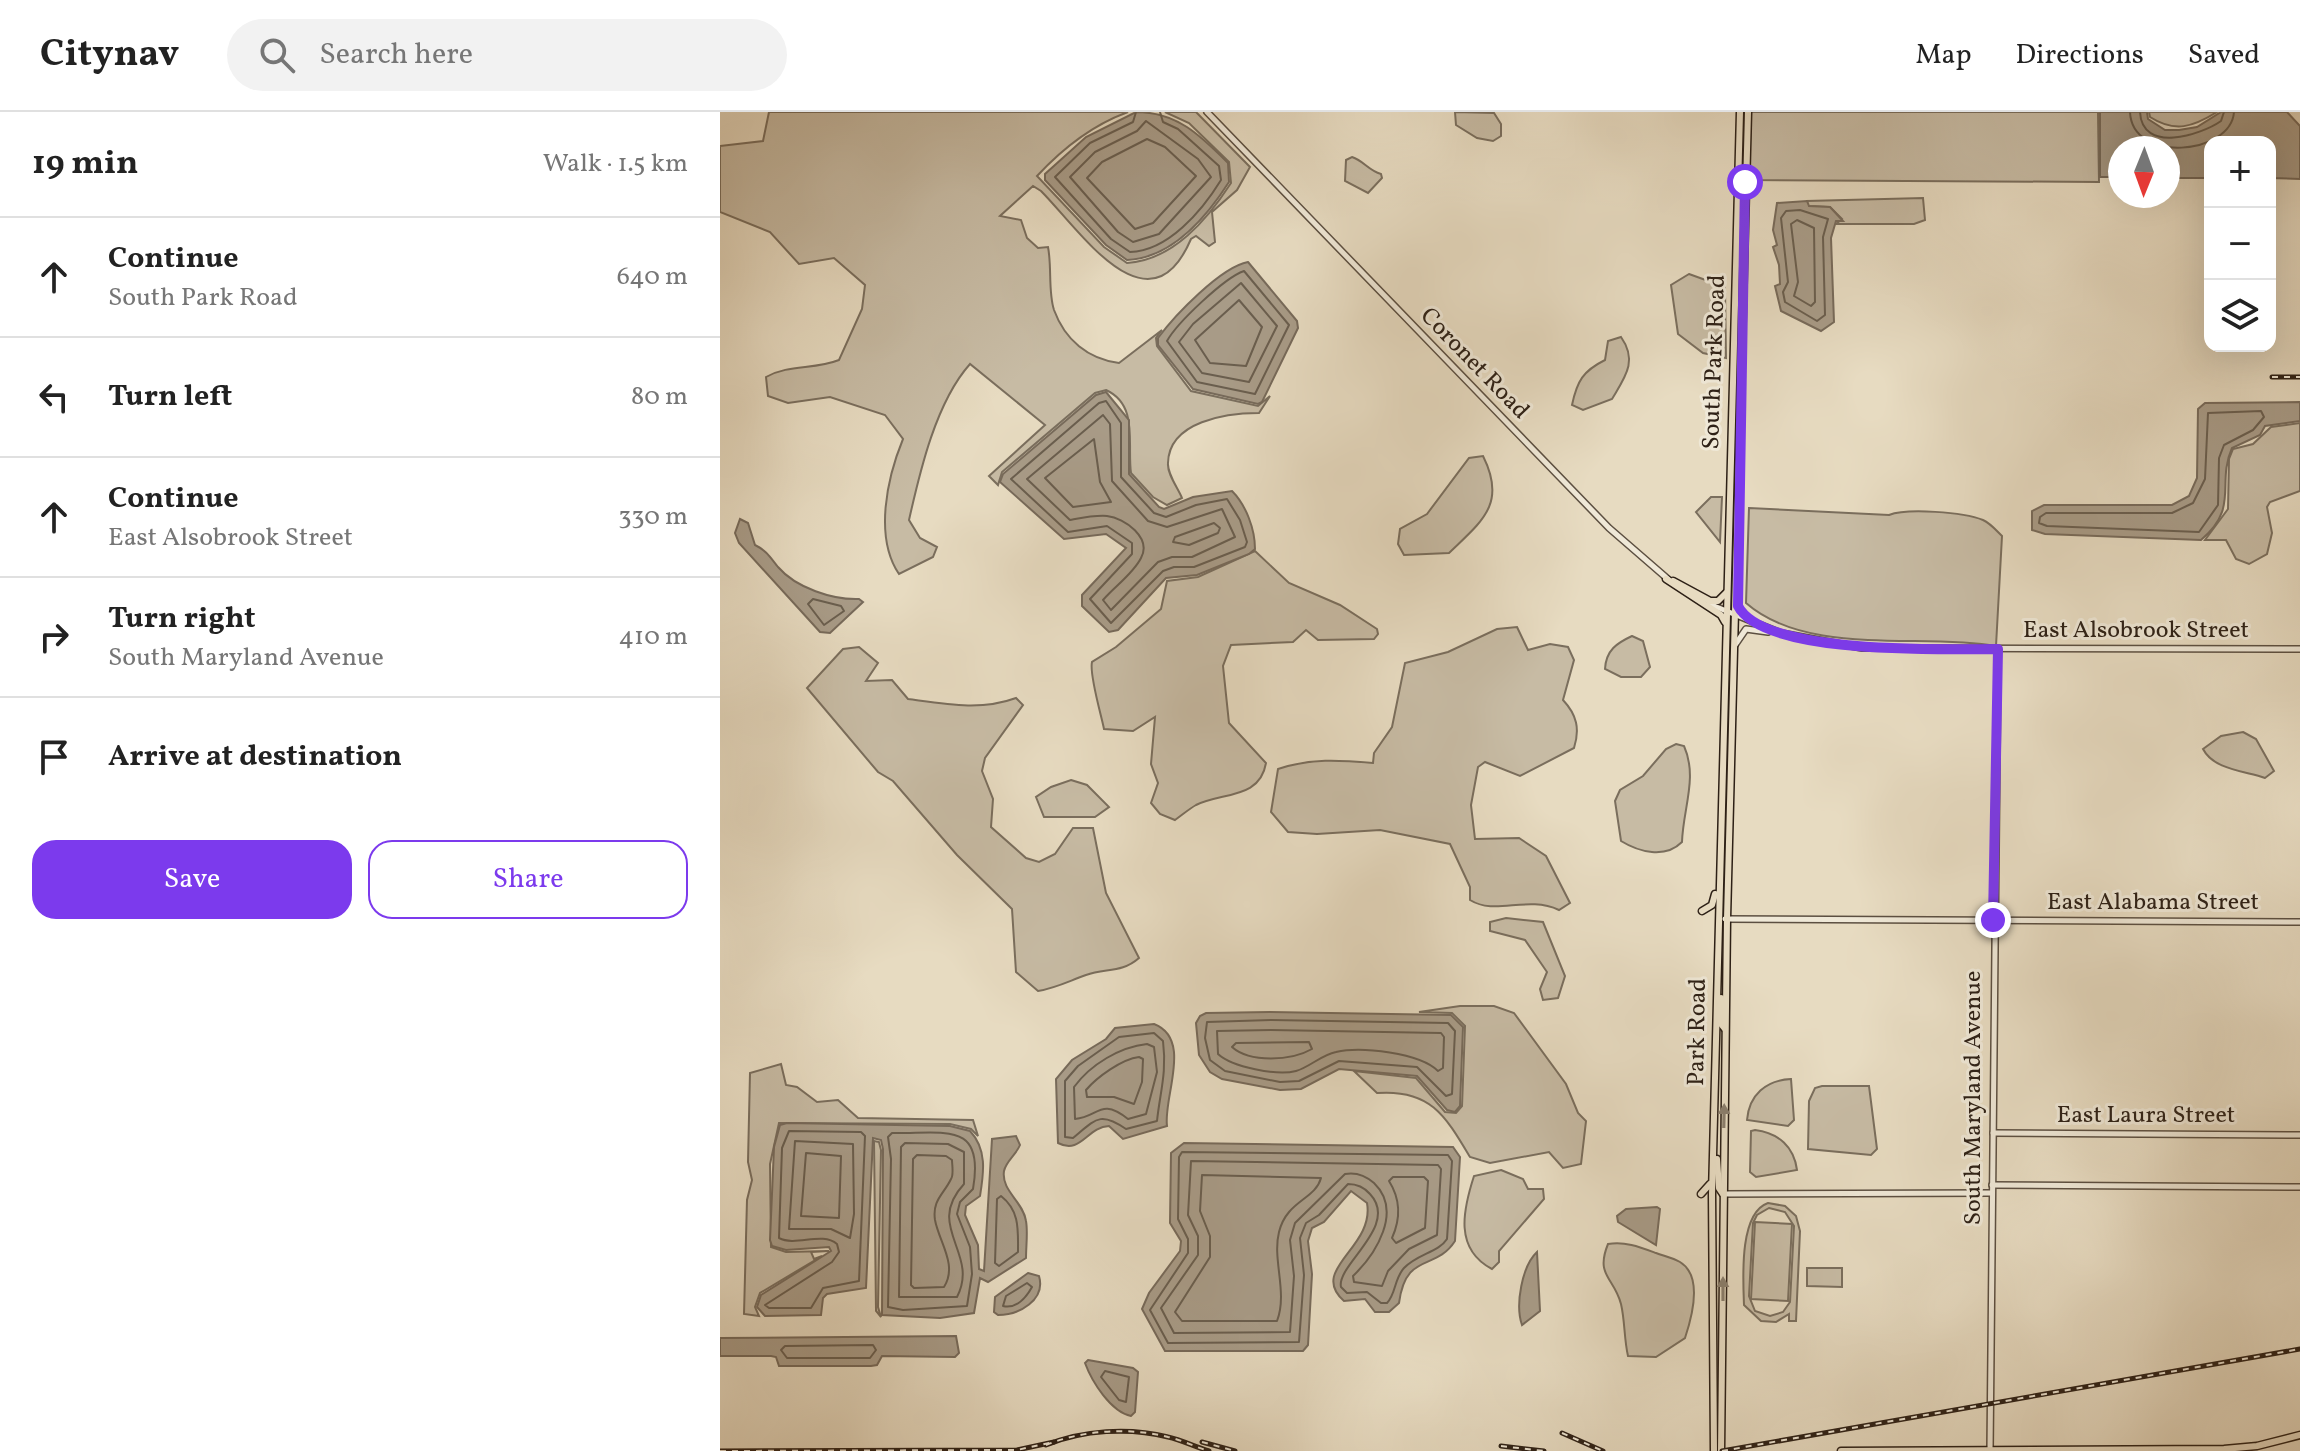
<!DOCTYPE html>
<meta charset="utf-8">
<style>
body{margin:0;font-family:Vollkorn,serif;background:#f2f2f2;color:#222}
.controls{position:absolute;right:24px;top:24px;display:grid;overflow:hidden;border-radius:16px;box-shadow:0 8px 32px #0002}
.controls button{width:72px;height:72px;display:grid;place-items:center;padding:0;border:0;border-bottom:2px solid #e0e0e0;background:#fff;color:#222;font:40px sans-serif}
.compass{position:absolute;left:1388px;top:24px;width:72px;height:72px;border-radius:50%;background:#fff;box-shadow:0 8px 32px #0002;rotate:181deg}
.stop{position:absolute;width:24px;height:24px;margin:-18px;border:6px solid #7c3aed;border-radius:50%;background:#fff}
.stop.end{background:#7c3aed;border-color:#fff;box-shadow:0 2px 8px #0008}
.list{margin:0;padding:0;list-style:none}
h2{display:flex;justify-content:space-between;align-items:center;height:104px;margin:0;padding:0 32px;font-size:34px}
h2 small{font-size:26px;font-weight:400;color:#767676}
.list li{display:grid;grid-template-columns:52px 1fr auto;gap:24px;align-items:center;box-sizing:border-box;height:120px;padding:0 32px;border-top:2px solid #e0e0e0}
.list b{display:block;font-size:30px;white-space:nowrap}
.list p{margin:0;font-size:26px;white-space:nowrap;color:#767676}
.list em{font-size:26px;font-style:normal;color:#767676}
.actions{display:flex;gap:16px;padding:24px 32px}
.actions a{flex:1;padding:18px 0;border:2px solid #7c3aed;border-radius:24px;text-align:center;font-size:28px;color:#7c3aed}
.actions .main{background:#7c3aed;color:#fff}
.icon{flex:none;width:44px;height:44px;fill:none;stroke:currentColor;stroke-width:2;stroke-linecap:round;stroke-linejoin:round}
.map{position:relative;flex:none;width:1580px;height:1339px;overflow:hidden}
header{display:flex;align-items:center;gap:48px;box-sizing:border-box;height:112px;padding:0 40px;background:#fff;border-bottom:2px solid #e0e0e0}
header strong{font-size:38px}
nav{display:flex;gap:44px;margin-inline-start:auto;font-size:28px}
.search{width:560px;height:72px;background:#f2f2f2;display:flex;align-items:center;gap:20px;box-sizing:border-box;padding:0 28px;border-radius:44px;color:#767676;font-size:30px}
main{display:flex}
aside{flex:1;background:#fff}
.map>svg:first-child{display:block}
.green{fill:#c7bba4;stroke:#7a6e5d;stroke-width:2;fill-rule:evenodd}
.water{fill:#a89b87;stroke:#776a5a;stroke-width:2}
.lines{fill:none;stroke-linecap:round;stroke-linejoin:round}
.shore{stroke:#6a5e4e;stroke-width:2}
.tertiary-casing{stroke:#5c4f41;stroke-width:8}
.primary-casing{stroke:#2d2016;stroke-width:9}
.tertiary{stroke:#efe8d7;stroke-width:5}
.primary{stroke:#e7dbc1;stroke-width:6}
.rail-casing{stroke:#2d2016;stroke-width:5}
.rail{stroke:#efe8d7;stroke-width:2;stroke-dasharray:6;stroke-linecap:butt}
.oneway{fill:#8a7e6c}
.route{stroke:#7c3aed;stroke-width:10}
.labels{text-anchor:middle;dominant-baseline:central;stroke-width:6;stroke-linejoin:round;paint-order:stroke}
.street-label{font-size:24px;fill:#2d2016;stroke:#efe8d7}
</style>
<header>
<strong>Citynav</strong>
<div class="search"><svg class="icon" aria-label="search" viewBox="0 0 24 24"><circle cx="10" cy="10" r="6"/><path d="M15 15l6 6"/></svg>Search here</div>
<nav><a>Map</a><a>Directions</a><a>Saved</a></nav>
</header>
<main>
<aside>
<h2>19 min<small>Walk · 1.5 km</small></h2>
<ul class="list">
<li><svg class="icon" aria-label="ahead" viewBox="0 0 24 24"><path d="M12 20V5M6 11l6-6 6 6"/></svg><div><b>Continue</b><p>South Park Road</p></div><em>640 m</em></li>
<li><svg class="icon" aria-label="left" viewBox="0 0 24 24"><path d="M17 20v-9H6M10 6l-5 5 5 5"/></svg><div><b>Turn left</b></div><em>80 m</em></li>
<li><svg class="icon" aria-label="ahead" viewBox="0 0 24 24"><path d="M12 20V5M6 11l6-6 6 6"/></svg><div><b>Continue</b><p>East Alsobrook Street</p></div><em>330 m</em></li>
<li><svg class="icon" aria-label="right" viewBox="0 0 24 24"><path d="M7 20v-9h11M14 6l5 5-5 5"/></svg><div><b>Turn right</b><p>South Maryland Avenue</p></div><em>410 m</em></li>
<li><svg class="icon" aria-label="arrive" viewBox="0 0 24 24"><path d="M6 21V4h12l-3 4 3 4H6"/></svg><div><b>Arrive at destination</b></div></li>
</ul>
<div class="actions"><a class="main">Save</a><a>Share</a></div>
</aside>
<div class="map">
<svg width="1580" height="1339" viewBox="0 0 1580 1339">
<rect width="100%" height="100%" fill="#e7dbc1"/>
<filter id="stains"><feTurbulence type="fractalNoise" baseFrequency=".0025" numOctaves="4"/><feColorMatrix values="0 0 0 0 .2 0 0 0 0 .09 0 0 0 0 .02 0 0 0 .5 -.17"/></filter>
<radialGradient id="worn" r=".72"><stop offset=".6" stop-color="#630" stop-opacity="0"/><stop offset="1" stop-color="#630" stop-opacity=".3"/></radialGradient>
<g class="green">
<path d="M49 0H408C372 13 343 36 317 64L384 135 407 151C453 148 487 108 511 71L509 50 469 11 445 0H476L530 55 517 78 492 100 495 130 489 134 476 124 471 127C429 225 359 117 321 79L313 74 280 104 301 108 307 126 318 136 328 135C332 155 328 180 334 198 345 228 368 247 399 251L442 218 436 226 437 234 471 279 538 294 550 284 539 301C507 301 449 309 448 351 447 362 458 376 462 386L447 393 433 385 411 361C407 332 419 293 386 278L375 281 282 360 278 373 269 364 325 313 250 252C216 290 200 359 189 408L200 426 217 435 213 445 179 462C154 425 167 366 183 327L165 303 110 285 68 291 48 284 46 265C69 252 94 258 119 248L142 197 145 173 114 146 79 152 50 120 0 100V34L43 29Z"/>
<polygon points="735,0 774,1 781,12 781,24 773,29 757,26 736,13"/>
<polygon points="1031,0 1378,0 1379,70 1029,68"/>
<path d="M1429 0H1497C1473 15 1455 21 1430 5Z"/>
<path d="M632 45C644 49 648 58 661 62L662 66 648 81 625 69 626 48Z"/>
<polygon points="1203,86 1205,108 1194,112 1116,112 1122,107 1110,95 1088,94 1087,89"/>
<polygon points="969,162 1005,175 1006,246 983,241 958,222 951,173"/>
<path d="M901 225C918 249 905 265 892 287L863 298 852 293C857 269 863 259 885 248L888 229Z"/>
<polygon points="1580,311 1580,379 1550,390 1547,395 1552,421 1547,442 1529,452 1516,447 1506,428 1485,428 1508,397 1509,347 1513,337 1533,332 1551,315"/>
<path d="M763 344C787 392 762 409 729 441L684 443 678 432 680 417 707 402 749 346Z"/>
<polygon points="991,385 1002,385 1000,430 976,400"/>
<path d="M1029 396 1169 403C1187 396 1243 400 1263 408 1270 411 1276 418 1282 424L1276 534C1200 521 1088 545 1026 491Z"/>
<path d="M535 439 569 471 620 493 657 517 658 522 654 527 598 528 586 518 573 530 511 533 503 554 509 611 546 651C540 687 503 680 476 693 469 697 462 703 455 708L440 702 431 691 438 671 431 652 435 605 413 619 384 617C381 602 369 562 372 550L396 535 441 497 447 469 478 465Z"/>
<path d="M797 515 808 538 830 532 848 535 854 548 843 588C857 603 860 617 854 636L800 664 765 650 758 655 751 693 755 727 799 726 826 744 850 791 839 798C806 783 776 804 750 788V775L730 732 660 718 597 722 568 720 551 700 558 657C591 646 619 648 653 651L654 641 672 615 685 551 728 540 777 517Z"/>
<path d="M912 524 923 529 930 555 921 565H901L885 557C886 538 897 531 912 524Z"/>
<path d="M139 535 158 551 146 569 172 568 188 587C225 592 261 599 296 586L303 593 265 646 262 659 273 687 271 715 306 746 319 750 335 742 353 716H373L386 781 419 846C402 861 386 856 366 863 349 869 336 876 318 879L296 860 292 797 237 743 173 669 158 660 87 576 123 537Z"/>
<path d="M1523 620 1536 627 1554 659 1545 666C1525 659 1494 658 1483 637L1501 624Z"/>
<path d="M956 632 964 634C978 665 963 697 962 730 945 747 919 740 901 729L895 689 900 678 923 664 946 637Z"/>
<polygon points="351,668 367,673 389,695 375,705 324,705 316,685 331,675"/>
<polygon points="786,806 823,810 845,864 838,886 823,888 820,877 827,860 805,828 770,819 770,810"/>
<path d="M740 894H774L794 901 846 972 858 1001 866 1009 861 1052 843 1056 829 1040 770 1051 750 1045C725 1003 710 977 657 981L634 959 696 966 725 1000 736 1001 742 994 745 914 732 901 699 900Z"/>
<polygon points="61,952 66,973 77,975 97,990 118,988 138,1006 253,1008 258,1024 251,1017 230,1012 59,1011 50,1052 51,1135 66,1140 109,1139 91,1140 94,1147 102,1144 40,1181 35,1195 39,1204 24,1202 27,1088 32,1068 28,1050 30,961"/>
<path d="M1071 967 1074 1008 1068 1014 1027 1008C1029 983 1046 968 1071 967Z"/>
<polygon points="1102,974 1149,974 1157,1037 1151,1043 1088,1037 1089,989 1095,976"/>
<path d="M1035 1018C1059 1021 1074 1035 1077 1058L1036 1065 1030 1060 1031 1019Z"/>
<polygon points="154,1029 159,1030 161,1038 158,1195 161,1205 156,1199"/>
<path d="M781 1058 803 1067 808 1077H823L824 1087 779 1139V1150L772 1157C734 1137 743 1098 754 1064Z"/>
<path d="M1048 1091 1065 1094 1076 1104 1080 1119 1076 1209H1069V1202L1056 1210 1041 1209 1024 1193C1023 1166 1019 1101 1048 1091ZM1049 1096 1065 1100 1074 1114 1070 1190 1063 1200 1050 1204 1035 1199 1029 1184 1033 1111 1037 1103Z"/>
<polygon points="1035,1110 1072,1112 1068,1189 1031,1187"/>
<path d="M888 1132C905 1129 920 1135 936 1141 944 1144 953 1146 960 1150 983 1164 972 1205 965 1226L936 1245 908 1244C904 1227 905 1209 901 1192 894 1165 875 1164 888 1132Z"/>
<polygon points="1087,1156 1122,1156 1122,1175 1087,1174"/>
</g>
<g class="water">
<path d="M416 0C457 0 480 23 508 51L509 70C486 106 452 146 407 148L386 133 325 68V62L366 25Z"/>
<polygon points="1380,0 1427,0 1428,7 1445,18 1459,18 1477,15 1501,0 1567,0 1580,14 1580,67 1550,66 1550,30 1490,30 1490,66 1448,66 1448,36 1400,36 1400,65 1380,65"/>
<polygon points="1087,89 1089,94 1110,95 1123,109 1116,109 1111,126 1114,210 1101,219 1061,199 1055,174 1060,172 1059,153 1053,135 1057,133 1053,118 1057,91"/>
<path d="M528 150 577 209 578 216 542 290 538 292 473 277 438 233V226C455 203 501 155 528 150Z"/>
<path d="M386 280 409 308V362L439 395 444 397 473 385 512 379C526 393 535 417 535 437L529 442 477 463 446 466 398 518 389 520 362 494V483L406 436 386 422 344 427 280 370 283 362 376 283Z"/>
<path d="M1580 290V309L1545 314 1540 323 1512 336C1496 372 1520 395 1481 428L1325 422 1312 418V399L1324 393H1452L1469 384 1477 366 1478 297 1485 291Z"/>
<path d="M20 407 28 411 35 433C47 439 50 445 58 455 76 476 113 488 139 487L143 490 110 521 100 520 19 431 15 421Z"/>
<polygon points="550,900 731,903 743,915 740,994 735,1000 727,998 697,964 619,957 581,977 560,978 502,967 490,960 479,943 476,911 480,904 486,901"/>
<path d="M434 912C473 927 443 985 447 1014L403 1027 389 1014C367 1015 361 1043 338 1031L336 967 352 948 386 927 395 916Z"/>
<path d="M67 1011 230 1014 250 1019C267 1037 264 1060 260 1084L246 1094 245 1103 258 1133 259 1157 264 1159 272 1027 296 1024 300 1033C296 1043 286 1049 284 1059 281 1079 303 1089 306 1109 308 1120 306 1134 306 1146L268 1170 260 1166 254 1201 220 1206 162 1203 163 1037 161 1028 153 1026 146 1176 107 1182 103 1186 101 1203 45 1204 37 1195 41 1183 111 1139 109 1135 66 1138 52 1134 50 1128 54 1035 60 1013Z"/>
<path d="M464 1031 733 1035 740 1045 735 1129C715 1160 686 1139 679 1191L669 1200H655L645 1187 624 1189C588 1157 655 1136 647 1091L631 1079 604 1110 592 1116 588 1129 592 1162 588 1233 583 1239H445L422 1197 429 1181 460 1139 461 1129 450 1111 451 1041Z"/>
<polygon points="937,1095 940,1097 936,1133 898,1110 897,1104 906,1097"/>
<path d="M817 1140 820 1199 802 1213C795 1193 802 1154 817 1140Z"/>
<path d="M308 1161 319 1164C326 1188 299 1203 278 1203L274 1200 275 1185Z"/>
<polygon points="236,1224 239,1241 235,1245 162,1244 157,1253 151,1254 59,1254 56,1245 51,1244 0,1244 0,1226"/>
<path d="M368 1248 413 1256 418 1260 415 1300 411 1304C391 1300 372 1270 365 1251Z"/>
</g>
<g class="lines">
<g class="shore">
<path d="M416 0 413 10 370 31 335 65 391 127 410 140C448 139 482 99 501 68L499 54 458 17 443 10 440 0"/>
<path d="M1410 0C1412 52 1511 43 1514 0"/>
<path d="M1420 0C1422 42 1481 23 1501 9L1504 0"/>
<polygon points="426,9 478,47 491,65 439,122 413,130 398,120 350,65 375,40 417,19"/>
<polygon points="427,27 445,35 476,64 433,111 415,117 367,66 382,50"/>
<polygon points="1080,98 1108,107 1103,125 1105,203 1097,209 1065,190 1063,180 1068,170 1061,106 1066,99"/>
<polygon points="1077,108 1094,116 1095,190 1091,194 1074,184 1078,170 1071,112"/>
<path d="M524 159 569 213 535 282 477 270 447 229C457 211 504 166 524 159Z"/>
<polygon points="521,171 557,214 529,270 482,261 459,230 473,212"/>
<polygon points="519,188 542,215 526,254 490,251 475,228"/>
<polygon points="386,289 401,311 401,365 434,401 446,405 476,393 507,387 520,408 527,430 525,435 474,455 454,455 443,459 391,511 370,487 412,442 412,431 387,414 348,420 291,367 379,291"/>
<polygon points="1541,299 1544,305 1533,318 1504,333 1499,346 1498,393 1479,420 1327,414 1319,411 1320,405 1326,401 1452,401 1473,391 1485,367 1488,301"/>
<path d="M383 303 390 312 392 369 428 409 447 415 502 397 515 425 472 445H452L438 450 391 498 383 488C395 474 413 462 421 446 432 426 405 406 387 404 375 403 361 406 350 408L307 367Z"/>
<polygon points="374,327 380,370 391,390 353,395 325,366"/>
<polygon points="494,411 500,416 498,421 469,433 453,430 455,425"/>
<polygon points="93,487 121,494 124,499 104,513 88,492"/>
<polygon points="551,908 728,911 735,919 732,982 726,984 697,955 619,949 579,969 560,970 505,959 490,948 485,926 487,910"/>
<path d="M551 918 721 921 724 925 723 956 718 959C700 941 641 934 616 940 601 943 590 955 576 959 557 964 512 955 498 942L497 919Z"/>
<path d="M434 921 443 929C447 961 440 980 437 1009L406 1017C380 999 376 1007 353 1026L345 1025V969L358 954 399 925Z"/>
<path d="M589 930 592 937C571 949 530 951 512 935L516 931Z"/>
<path d="M427 932 434 935 437 960 426 1002 408 1007C380 985 379 1005 355 1007L354 975C371 952 400 935 427 932Z"/>
<path d="M419 945 423 947 422 970 414 992 394 985H367L366 978C377 965 402 947 419 945Z"/>
<path d="M69 1019 141 1020 145 1024 139 1169 103 1176 91 1196H49L45 1193 112 1150 119 1140 117 1132C102 1119 76 1135 59 1126L62 1036Z"/>
<path d="M172 1021C224 1022 265 1008 253 1077L240 1090 237 1102 250 1135 252 1162 247 1194 183 1198 168 1195 171 1047 168 1025Z"/>
<polygon points="75,1029 133,1032 134,1102 130,1126 111,1117 69,1117"/>
<path d="M185 1031 228 1032 244 1040V1072C204 1115 260 1141 237 1185H179L181 1035Z"/>
<path d="M462 1040 728 1043 732 1049 727 1127C719 1140 697 1142 684 1156 674 1167 676 1182 667 1191H661L647 1180 627 1181 621 1175C616 1153 680 1114 650 1082 644 1075 637 1072 628 1072L599 1103 586 1111 580 1126 584 1163 579 1230 448 1231 430 1198 468 1141V1127L458 1107 459 1045Z"/>
<polygon points="86,1041 121,1044 119,1106 81,1104"/>
<path d="M197 1043 226 1044 232 1048C232 1053 234 1063 231 1067 224 1082 212 1088 215 1108 219 1130 238 1153 224 1175L194 1176 191 1173 193 1047Z"/>
<path d="M471 1049 718 1053 721 1057 717 1123 689 1137 668 1159 662 1174 634 1170 633 1164C656 1142 683 1099 654 1071 646 1064 636 1060 625 1062L575 1111 570 1128 574 1164 570 1220 454 1221 441 1196 478 1143V1124L468 1103Z"/>
<path d="M482 1063 601 1066C595 1088 567 1088 559 1120 552 1148 568 1180 557 1209H462L455 1200 490 1145V1124L480 1099Z"/>
<path d="M673 1065H704L708 1069 705 1116 676 1131 672 1126C681 1106 681 1088 669 1069Z"/>
<path d="M281 1084C300 1099 298 1118 298 1140L279 1154 275 1151 277 1087Z"/>
<path d="M307 1171 312 1175C306 1186 296 1197 283 1194L286 1184Z"/>
<polygon points="153,1233 156,1238 150,1246 67,1246 61,1238 65,1234"/>
<polygon points="385,1259 409,1265 406,1290 399,1288 381,1265"/>
</g>
<defs>
<g id="tertiary">
<polyline points="487,0 889,416 949,468"/>
<polyline points="989,492 1061,521 1142,536 1580,537"/>
<polyline points="1017,492 1022,502 1031,508"/>
<polyline points="1015,533 1026,517 1048,520"/>
<polyline points="1005,807 1580,810"/>
<polyline points="1273,1021 1580,1023"/>
<polyline points="1272,1073 1580,1075"/>
<polyline points="1003,1082 1272,1081"/>
<polyline points="1270,1339 1278,537"/>
</g>
<g id="primary">
<polyline points="946,467 1001,503 1005,510"/>
<polyline points="953,469 990,489 998,489 1006,481"/>
<polyline points="982,799 992,793 995,782"/>
<polyline points="1001,886 1001,912 1005,917"/>
<polyline points="997,1047 999,1076 1003,1082"/>
<polyline points="981,1082 990,1072"/>
<polyline points="994,1339 992,1082 1020,0"/>
<polyline points="1001,1339 1007,807 1028,0"/>
<polyline points="1121,1339 1504,1337 1537,1334 1580,1323"/>
</g>
</defs>
<use href="#tertiary" class="tertiary-casing"/>
<use href="#primary" class="primary-casing"/>
<use href="#tertiary" class="tertiary"/>
<use href="#primary" class="primary"/>
<defs>
<g id="rail">
<polyline points="1552,265 1580,265"/>
<polyline points="842,1321 883,1339"/>
<polyline points="482,1330 515,1339"/>
<path d="M326 1333C363 1318 409 1315 448 1325 462 1328 475 1335 489 1339"/>
<polyline points="781,1334 824,1339"/>
<polyline points="0,1339 297,1338 334,1330"/>
<polyline points="1002,1339 1580,1237"/>
</g>
</defs>
<use href="#rail" class="rail-casing"/>
<use href="#rail" class="rail"/>
</g>
<defs><path id="oneway-solid" d="M-6-.8H1V-3.2L6.5 0L1 3.2V.8H-6Z" transform="scale(2)"/></defs>
<g class="oneway">
<use href="#oneway-solid" transform="translate(1004 1004) rotate(-89)"/>
<use href="#oneway-solid" transform="translate(1003 1177) rotate(-90)"/>
</g>
<g class="lines">
<path class="route" d="M1025 70 1018 494C1044 544 1226 537 1278 537L1273 808"/>
</g>
<g class="labels">
<g class="street-label">
<text transform="translate(995 250) rotate(-88)">South Park Road</text>
<text transform="translate(754 252) rotate(46)">Coronet Road</text>
<text x="1416" y="519">East Alsobrook Street</text>
<text x="1433" y="791">East Alabama Street</text>
<text transform="translate(978 920) rotate(-89)">Park Road</text>
<text transform="translate(1254 986) rotate(-90)">South Maryland Avenue</text>
<text x="1426" y="1004">East Laura Street</text>
</g>
</g>
<rect width="100%" height="100%" filter="url(#stains)"/>
<rect width="100%" height="100%" fill="url(#worn)"/>
</svg>
<div class="controls">
<button>+</button>
<button>−</button>
<button><svg class="icon" aria-label="layers" viewBox="0 0 24 24"><path d="M12 4l9 5-9 5-9-5zM3 14l9 5 9-5"/></svg></button>
</div>
<svg class="compass" viewBox="-18 -18 36 36"><path d="M0-13l5 13h-10z" fill="#e53935"/><path d="M0 13l5-13h-10z" fill="#767676"/></svg>
<div class="stop" style="left:1025px;top:70px"></div>
<div class="stop end" style="left:1273px;top:808px"></div>
</div>
</main>
